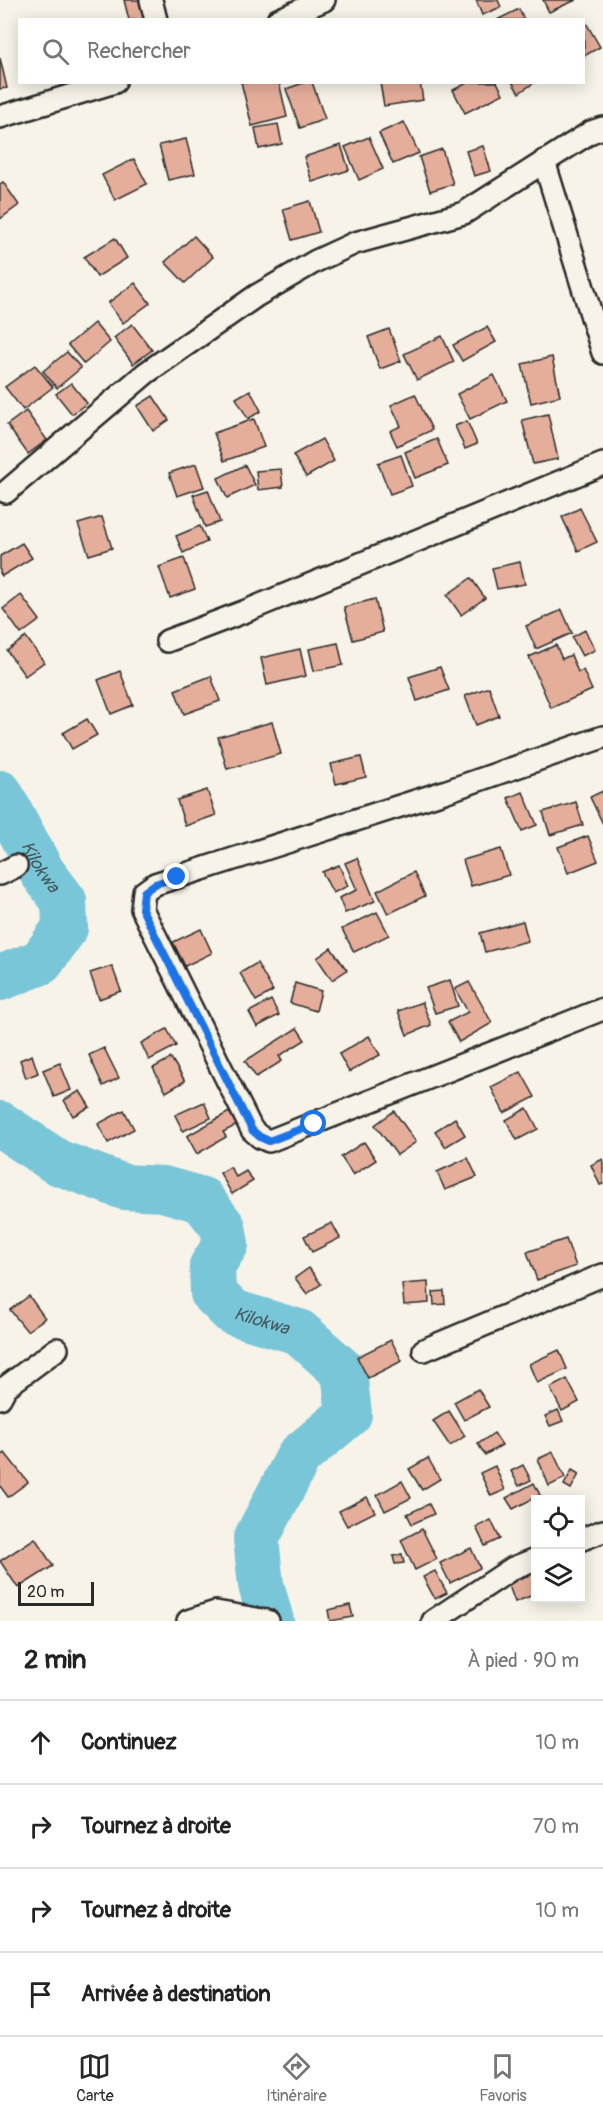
<!DOCTYPE html>
<html lang="fr">
<meta charset="utf-8">
<style>
body{margin:0;font-family:Pangolin,sans-serif;background:#f2f2f2;color:#222}
.controls{position:absolute;right:18px;bottom:18px;display:grid;overflow:hidden;border-radius:0px;box-shadow:0 3px 15px #0003}
.controls button{width:54px;height:54px;display:grid;place-items:center;padding:0;border:0;border-bottom:2px solid #e0e0e0;background:#fff;color:#222;font:30px sans-serif}
.scale{position:absolute;left:18px;bottom:15px;width:76px;box-sizing:border-box;padding-left:6px;border:3px solid #2b2b2b;border-top:0;font-size:16px;line-height:21px;white-space:nowrap;color:#2b2b2b;-webkit-text-stroke:4px #f7f3e8;paint-order:stroke}
.stop{position:absolute;width:18px;height:18px;margin:-14px;border:4px solid #1a73e8;border-radius:50%;background:#fff}
.stop.end{background:#1a73e8;border-color:#fff;box-shadow:0 2px 6px #0008}
.list{margin:0;padding:0;list-style:none}
h2{display:flex;justify-content:space-between;align-items:center;height:78px;margin:0;padding:0 24px;font-size:26px}
h2 small{font-size:20px;font-weight:400;color:#767676}
.list li{display:grid;grid-template-columns:39px 1fr auto;gap:18px;align-items:center;box-sizing:border-box;height:84px;padding:0 24px;border-top:2px solid #e0e0e0}
.list b{display:block;font-size:22px;white-space:nowrap}
.list em{font-size:20px;font-style:normal;color:#767676}
.icon{flex:none;width:33px;height:33px;fill:none;stroke:currentColor;stroke-width:2;stroke-linecap:round;stroke-linejoin:round}
.map{position:relative;flex:none;width:603px;height:1621px;overflow:hidden}
.search{position:absolute;background:#fff;box-shadow:0 3px 15px #0003;left:18px;right:18px;top:18px;height:66px;display:flex;align-items:center;gap:15px;box-sizing:border-box;padding:0 21px;border-radius:0px;color:#767676;font-size:22px}
.sheet{height:414px;background:#fff}
nav{display:flex;justify-content:space-around;align-items:center;box-sizing:border-box;height:84px;border-top:2px solid #e0e0e0;background:#fff;font-size:16px;color:#767676}
nav a{display:grid;justify-items:center;gap:3px}
nav .on{color:#2b2b2b}
.map>svg:first-child{display:block}
.lines{fill:none;stroke-linecap:round;stroke-linejoin:round}
.river{stroke:#7ac6d9;stroke-width:46}
.building{fill:#e5ae9b;stroke:#2b2b2b;stroke-width:1.5}
.street-casing{stroke:#2b2b2b;stroke-width:26}
.street{stroke:#f7f3e8;stroke-width:21}
.route{stroke:#1a73e8;stroke-width:8}
.labels{text-anchor:middle;dominant-baseline:central;stroke-width:5;stroke-linejoin:round;paint-order:stroke}
.water-label{font-size:18px;font-style:italic;fill:#435a5f;stroke:#f7f3e8}
</style>
<div class="map">
<svg width="603" height="1621" viewBox="0 0 603 1621">
<rect width="100%" height="100%" fill="#f7f3e8"/>
<filter id="ink" filterUnits="userSpaceOnUse"><feTurbulence type="fractalNoise" baseFrequency=".0167" numOctaves="2"/><feDisplacementMap in="SourceGraphic" scale="12" xChannelSelector="R" yChannelSelector="G"/><feConvolveMatrix kernelMatrix="1 2 1 2 8 2 1 2 1" color-interpolation-filters="sRGB"/></filter>
<g filter="url(#ink)">
<g class="lines">
<g class="river">
<path id="s1" d="M0 793 42 872 64 901 65 928 41 962 0 978"/>
<path id="s2" d="M0 1124 57 1162 124 1187 163 1189 202 1200 223 1227 226 1244 212 1266 213 1293 232 1312 299 1332 344 1372 349 1414 299 1456 256 1539 261 1585 271 1621"/>
</g>
</g>
<g class="building">
<polygon points="124,0 145,0 150,20 129,20"/>
<polygon points="476,0 498,0 501,7 482,15"/>
<polygon points="543,0 576,0 549,12"/>
<polygon points="519,9 524,20 497,20"/>
<polygon points="585,21 600,47 584,56 584,22"/>
<polygon points="0,58 7,88 0,89"/>
<polygon points="241,82 279,82 287,117 252,126"/>
<polygon points="306,82 312,82 325,119 300,128 286,89"/>
<polygon points="380,82 420,82 423,100 384,106"/>
<polygon points="469,82 497,82 503,94 465,113 453,90"/>
<polygon points="512,82 535,82 519,93"/>
<polygon points="404,122 419,153 393,164 379,133"/>
<polygon points="278,124 282,144 259,149 255,128"/>
<polygon points="369,137 383,169 359,180 345,147"/>
<polygon points="186,139 195,174 168,180 159,145"/>
<polygon points="341,145 349,170 312,182 304,157"/>
<polygon points="483,146 491,171 474,176 466,151"/>
<polygon points="442,149 453,184 430,191 419,157"/>
<polygon points="134,159 147,184 115,200 102,175"/>
<polygon points="3,182 19,205 0,219 0,184"/>
<polygon points="310,201 319,232 292,240 283,209"/>
<polygon points="194,236 213,257 185,283 165,262"/>
<polygon points="115,238 127,258 97,277 84,257"/>
<polygon points="135,283 150,303 123,323 108,303"/>
<polygon points="94,323 110,342 84,364 68,345"/>
<polygon points="132,324 152,350 133,364 114,338"/>
<polygon points="487,327 496,342 462,361 453,345"/>
<polygon points="389,329 401,361 380,369 368,337"/>
<polygon points="442,336 454,362 417,380 404,354"/>
<polygon points="67,352 81,368 57,388 43,371"/>
<polygon points="552,357 560,396 531,403 522,364"/>
<polygon points="35,365 53,387 23,410 5,387"/>
<polygon points="494,375 507,401 470,419 457,394"/>
<polygon points="71,383 87,403 72,414 56,394"/>
<polygon points="250,390 261,411 248,419 236,398"/>
<polygon points="415,394 432,430 397,446 390,431 401,426 391,405"/>
<polygon points="153,396 169,420 153,431 137,406"/>
<polygon points="26,411 47,440 28,454 7,425"/>
<polygon points="548,414 558,459 533,464 522,420"/>
<polygon points="254,419 264,447 224,461 214,433"/>
<polygon points="467,421 477,444 465,449 455,426"/>
<polygon points="322,439 334,461 306,477 293,455"/>
<polygon points="437,439 448,465 415,478 405,452"/>
<polygon points="401,455 412,486 390,494 378,463"/>
<polygon points="196,464 204,487 177,496 169,473"/>
<polygon points="245,465 255,485 227,498 218,478"/>
<polygon points="281,469 283,487 258,490 256,471"/>
<polygon points="208,490 220,522 205,527 193,495"/>
<polygon points="580,508 597,542 578,551 562,517"/>
<polygon points="102,517 112,548 89,555 78,524"/>
<polygon points="200,526 207,542 183,553 176,536"/>
<polygon points="22,543 32,558 2,576 0,573 0,556"/>
<polygon points="184,558 195,589 170,598 159,567"/>
<polygon points="520,562 525,584 497,589 492,568"/>
<polygon points="471,578 485,598 461,615 447,595"/>
<polygon points="21,595 40,620 21,634 3,609"/>
<polygon points="375,599 383,632 353,640 344,607"/>
<polygon points="562,610 572,633 536,649 526,626"/>
<polygon points="585,630 595,650 582,656 572,637"/>
<polygon points="26,637 44,662 25,676 7,651"/>
<polygon points="338,643 343,665 314,671 309,649"/>
<polygon points="556,645 562,659 571,655 578,672 583,670 592,690 551,708 529,657"/>
<polygon points="300,649 306,676 267,685 261,658"/>
<polygon points="440,667 449,690 417,701 409,677"/>
<polygon points="120,671 133,705 111,714 98,680"/>
<polygon points="211,676 220,701 184,714 175,690"/>
<polygon points="489,687 499,716 476,725 465,696"/>
<polygon points="87,719 97,735 72,749 63,733"/>
<polygon points="272,722 281,754 227,769 218,737"/>
<polygon points="361,757 366,777 336,784 331,764"/>
<polygon points="207,790 216,815 185,826 177,800"/>
<polygon points="603,791 603,824 590,797"/>
<polygon points="523,792 537,825 522,831 508,798"/>
<polygon points="576,802 583,825 550,835 543,812"/>
<polygon points="588,836 598,861 568,873 558,847"/>
<polygon points="501,849 509,875 471,886 463,860"/>
<polygon points="357,858 375,901 345,913 339,898 357,890 345,863"/>
<polygon points="339,865 348,886 333,893 322,872"/>
<polygon points="414,872 425,896 388,914 377,891"/>
<polygon points="377,912 389,935 354,952 342,929"/>
<polygon points="523,921 528,941 485,952 480,933"/>
<polygon points="201,929 212,953 185,966 173,942"/>
<polygon points="331,948 347,970 332,980 317,958"/>
<polygon points="257,963 273,991 256,1001 240,973"/>
<polygon points="112,966 121,991 99,999 90,973"/>
<polygon points="450,980 458,1006 435,1013 426,988"/>
<polygon points="469,982 492,1023 459,1042 448,1022 468,1012 455,989"/>
<polygon points="295,983 321,991 316,1011 290,1003"/>
<polygon points="271,1000 279,1015 257,1027 249,1012"/>
<polygon points="422,1002 431,1025 407,1035 398,1011"/>
<polygon points="297,1028 305,1040 279,1056 282,1061 256,1077 245,1061"/>
<polygon points="167,1029 176,1046 149,1060 141,1043"/>
<polygon points="369,1036 380,1055 349,1072 339,1054"/>
<polygon points="104,1048 119,1078 103,1086 89,1055"/>
<polygon points="32,1055 38,1073 26,1078 20,1060"/>
<polygon points="171,1058 185,1081 166,1092 153,1068"/>
<polygon points="60,1063 71,1090 54,1097 43,1070"/>
<polygon points="521,1072 535,1097 504,1113 491,1087"/>
<polygon points="80,1091 90,1107 73,1116 64,1100"/>
<polygon points="204,1102 211,1118 183,1131 175,1115"/>
<polygon points="527,1108 538,1129 517,1140 506,1120"/>
<polygon points="124,1110 134,1129 108,1143 98,1124"/>
<polygon points="394,1111 416,1142 397,1155 375,1125"/>
<polygon points="229,1112 237,1125 223,1132 226,1137 197,1154 187,1136"/>
<polygon points="455,1118 465,1135 445,1147 435,1131"/>
<polygon points="364,1142 376,1160 353,1175 341,1157"/>
<polygon points="468,1158 477,1177 445,1190 437,1172"/>
<polygon points="603,1159 603,1184 600,1185 591,1165"/>
<polygon points="230,1167 236,1177 246,1171 253,1181 232,1194 220,1173"/>
<polygon points="332,1223 340,1238 312,1252 304,1236"/>
<polygon points="566,1239 576,1266 537,1280 527,1252"/>
<polygon points="309,1268 321,1284 307,1294 295,1278"/>
<polygon points="428,1282 429,1303 404,1305 402,1284"/>
<polygon points="444,1291 445,1304 434,1305 433,1292"/>
<polygon points="29,1296 45,1318 27,1331 10,1310"/>
<polygon points="391,1340 402,1361 368,1378 357,1357"/>
<polygon points="559,1350 567,1369 537,1383 529,1364"/>
<polygon points="567,1379 579,1402 562,1411 550,1388"/>
<polygon points="478,1389 489,1407 464,1420 454,1402"/>
<polygon points="558,1410 563,1421 550,1426 545,1416"/>
<polygon points="449,1411 465,1436 450,1446 433,1421"/>
<polygon points="494,1433 502,1445 485,1455 478,1444"/>
<polygon points="553,1452 565,1478 549,1486 538,1459"/>
<polygon points="5,1453 28,1482 8,1497 0,1486 0,1457"/>
<polygon points="428,1458 440,1479 422,1490 409,1469"/>
<polygon points="523,1465 531,1480 519,1486 511,1471"/>
<polygon points="495,1466 505,1490 491,1496 480,1473"/>
<polygon points="572,1470 579,1474 571,1489 564,1485"/>
<polygon points="402,1481 411,1498 385,1511 377,1495"/>
<polygon points="534,1483 540,1495 513,1509 506,1498"/>
<polygon points="367,1497 375,1512 347,1526 339,1511"/>
<polygon points="429,1504 434,1514 412,1524 407,1514"/>
<polygon points="491,1520 500,1539 485,1546 476,1527"/>
<polygon points="422,1529 437,1559 415,1570 401,1540"/>
<polygon points="35,1538 53,1566 18,1588 0,1561"/>
<polygon points="471,1548 480,1568 450,1583 440,1563"/>
<polygon points="402,1554 404,1563 395,1564 393,1556"/>
<polygon points="435,1571 447,1593 435,1599 423,1577"/>
<polygon points="535,1573 536,1594 515,1602 508,1583"/>
<polygon points="350,1605 353,1617 330,1621 328,1610"/>
</g>
<g class="lines">
<defs>
<g id="street">
<polyline points="151,0 156,20"/>
<polyline points="278,20 324,0"/>
<polyline points="0,117 115,82"/>
<polyline points="544,161 603,353"/>
<polyline points="6,492 146,373 256,296 316,261 355,243 464,213 591,132 603,128"/>
<polyline points="167,641 246,611 603,464"/>
<polyline points="603,737 444,792 155,884 144,892 142,909 252,1130 260,1137 269,1141 603,1009"/>
<polyline points="0,874 16,866"/>
<polyline points="424,1350 603,1275"/>
<polyline points="0,1398 6,1387 57,1349"/>
<polyline points="580,1540 603,1531"/>
<polyline points="188,1621 216,1612 268,1621"/>
<polyline points="433,1621 513,1568 536,1559"/>
</g>
</defs>
<use href="#street" class="street-casing"/>
<use href="#street" class="street"/>
</g>
</g>
<g class="lines" filter="url(#ink)">
<polyline class="route" points="177,877 155,884 144,892 142,909 252,1130 260,1137 269,1141 314,1124"/>
</g>
<g class="labels">
<g class="water-label">
<text stroke="none"><textPath href="#s1" startOffset="84">Kilokwa</textPath></text>
<text stroke="none"><textPath href="#s2" startOffset="382">Kilokwa</textPath></text>
</g>
</g>
</svg>
<div class="controls">
<button><svg class="icon" aria-label="locate" viewBox="0 0 24 24"><circle cx="12" cy="12" r="6"/><path d="M12 2v4M12 18v4M2 12h4M18 12h4"/></svg></button>
<button><svg class="icon" aria-label="layers" viewBox="0 0 24 24"><path d="M12 4l9 5-9 5-9-5zM3 14l9 5 9-5"/></svg></button>
</div>
<div class="scale">20 m</div>
<div class="stop" style="left:314px;top:1124px"></div>
<div class="stop end" style="left:177px;top:877px"></div>
<div class="search"><svg class="icon" aria-label="search" viewBox="0 0 24 24"><circle cx="10" cy="10" r="6"/><path d="M15 15l6 6"/></svg>Rechercher</div>
</div>
<section class="sheet">
<h2>2 min<small>À pied · 90 m</small></h2>
<ul class="list">
<li><svg class="icon" aria-label="ahead" viewBox="0 0 24 24"><path d="M12 20V5M6 11l6-6 6 6"/></svg><div><b>Continuez</b></div><em>10 m</em></li>
<li><svg class="icon" aria-label="right" viewBox="0 0 24 24"><path d="M7 20v-9h11M14 6l5 5-5 5"/></svg><div><b>Tournez à droite</b></div><em>70 m</em></li>
<li><svg class="icon" aria-label="right" viewBox="0 0 24 24"><path d="M7 20v-9h11M14 6l5 5-5 5"/></svg><div><b>Tournez à droite</b></div><em>10 m</em></li>
<li><svg class="icon" aria-label="arrive" viewBox="0 0 24 24"><path d="M6 21V4h12l-3 4 3 4H6"/></svg><div><b>Arrivée à destination</b></div></li>
</ul>
</section>
<nav>
<a class="on"><svg class="icon" aria-label="map" viewBox="0 0 24 24"><path d="M3 6l6-2 6 2 6-2v14l-6 2-6-2-6 2zM9 4v14M15 6v14"/></svg>Carte</a>
<a><svg class="icon" aria-label="directions" viewBox="0 0 24 24"><path d="M12 3l9 9-9 9-9-9zM9 14v-3h6M13 9l2 2-2 2"/></svg>Itinéraire</a>
<a><svg class="icon" aria-label="saved" viewBox="0 0 24 24"><path d="M7 4h10v16l-5-4-5 4z"/></svg>Favoris</a>
</nav>
